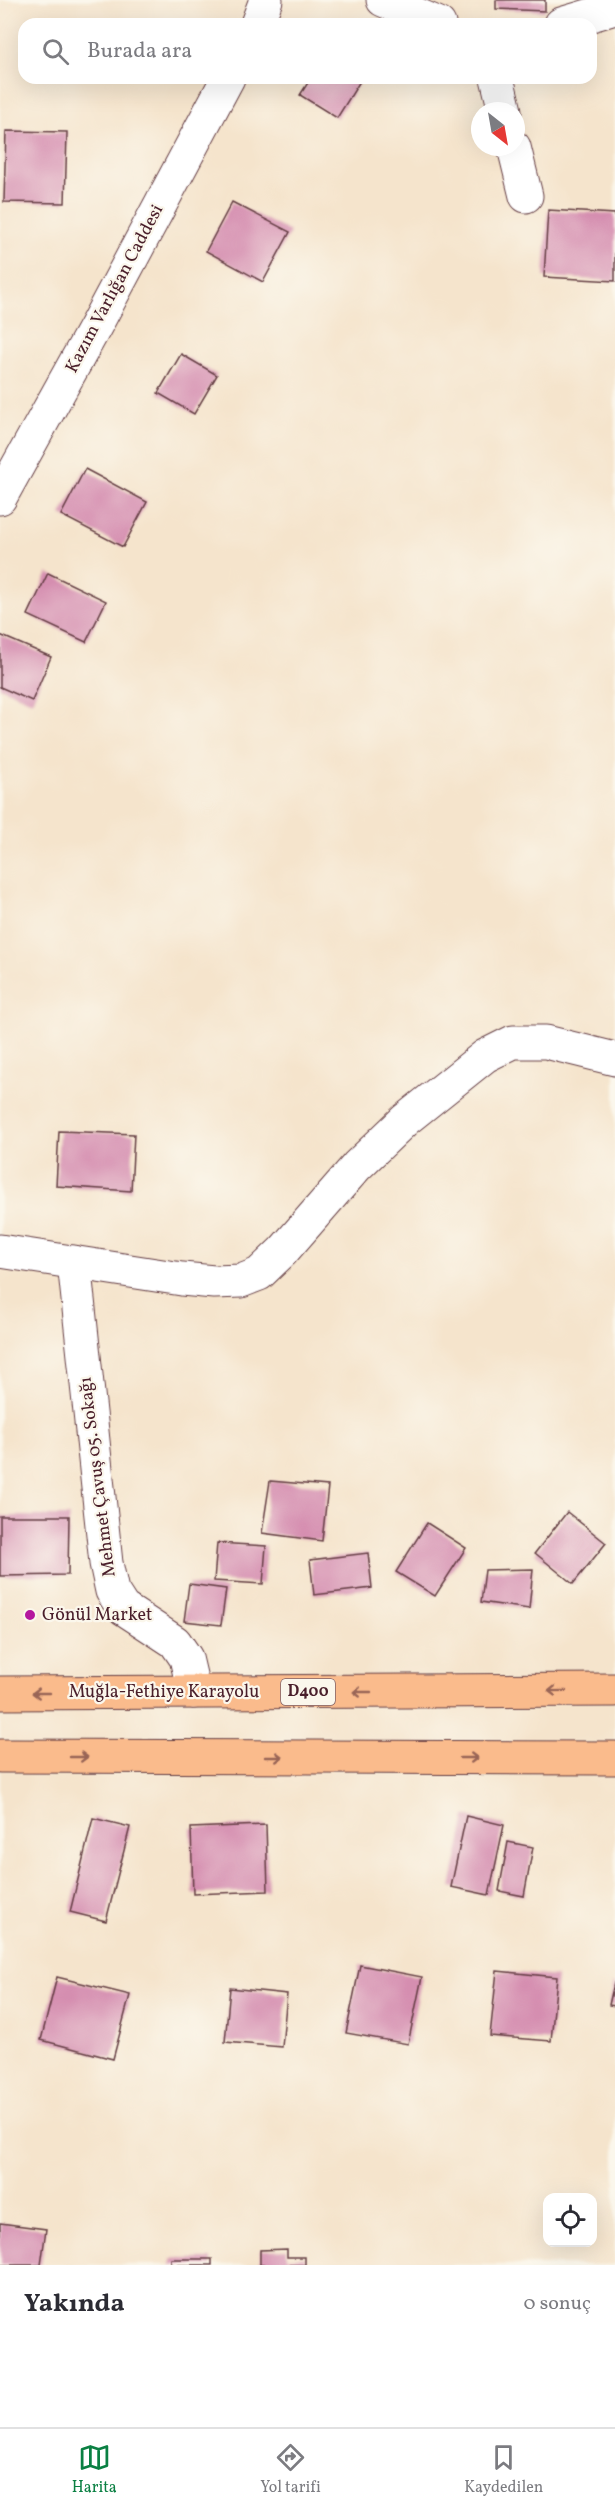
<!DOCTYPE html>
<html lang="tr">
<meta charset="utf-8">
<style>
body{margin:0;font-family:Vollkorn,serif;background:#f2f2f3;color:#2b2b33}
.controls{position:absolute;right:18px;bottom:18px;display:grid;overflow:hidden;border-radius:12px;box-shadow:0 6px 24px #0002}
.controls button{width:54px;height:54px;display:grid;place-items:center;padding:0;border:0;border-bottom:2px solid #e1e1e2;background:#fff;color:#2b2b33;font:30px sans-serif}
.compass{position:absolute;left:471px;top:102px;width:54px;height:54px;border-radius:50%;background:#fff;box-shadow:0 6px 24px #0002;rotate:149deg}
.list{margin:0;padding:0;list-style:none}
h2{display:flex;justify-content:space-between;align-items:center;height:78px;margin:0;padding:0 24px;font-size:26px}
h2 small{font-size:20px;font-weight:400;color:#7c7c81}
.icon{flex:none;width:33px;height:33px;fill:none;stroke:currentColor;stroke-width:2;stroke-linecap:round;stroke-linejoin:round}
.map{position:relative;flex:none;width:615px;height:2265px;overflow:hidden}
.search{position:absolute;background:#fff;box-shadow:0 6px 24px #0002;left:18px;right:18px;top:18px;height:66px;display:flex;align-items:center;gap:15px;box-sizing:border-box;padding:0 21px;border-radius:18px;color:#7c7c81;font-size:22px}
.sheet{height:162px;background:#fff}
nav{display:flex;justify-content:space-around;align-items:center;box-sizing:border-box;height:84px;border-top:2px solid #e1e1e2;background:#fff;font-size:16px;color:#7c7c81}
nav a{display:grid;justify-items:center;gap:3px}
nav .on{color:#0b8043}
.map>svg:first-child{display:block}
.building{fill:#d58eb0}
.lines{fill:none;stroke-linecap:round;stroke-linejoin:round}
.minor-casing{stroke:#643d43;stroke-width:35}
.tertiary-casing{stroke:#643d43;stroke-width:35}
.trunk-casing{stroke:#643d43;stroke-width:35}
.minor{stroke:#fff;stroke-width:33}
.tertiary{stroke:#fff;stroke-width:33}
.trunk{stroke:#fabb8c;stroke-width:33}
.oneway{stroke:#996557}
.poi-dot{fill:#b5179e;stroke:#fbf7ec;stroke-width:2}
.labels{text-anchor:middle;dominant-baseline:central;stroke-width:4.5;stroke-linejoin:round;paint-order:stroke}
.shield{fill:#fbf7ec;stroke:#7f6065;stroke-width:1.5}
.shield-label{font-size:16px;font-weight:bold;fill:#4a1f2b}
.street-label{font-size:18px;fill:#4a1f2b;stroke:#fbf7ec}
.poi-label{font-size:18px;fill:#4a1f2b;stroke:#fbf7ec;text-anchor:start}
</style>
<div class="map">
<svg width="615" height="2265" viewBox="0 0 615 2265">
<rect width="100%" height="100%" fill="#fbf7ec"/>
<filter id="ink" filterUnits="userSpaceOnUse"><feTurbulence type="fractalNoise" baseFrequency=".0167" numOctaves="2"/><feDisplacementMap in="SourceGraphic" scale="12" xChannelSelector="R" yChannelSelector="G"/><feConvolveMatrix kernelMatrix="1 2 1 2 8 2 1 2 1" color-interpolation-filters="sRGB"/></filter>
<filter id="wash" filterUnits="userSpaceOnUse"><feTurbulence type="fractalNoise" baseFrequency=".008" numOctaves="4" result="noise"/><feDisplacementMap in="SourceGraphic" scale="24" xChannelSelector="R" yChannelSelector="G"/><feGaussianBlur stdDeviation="1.35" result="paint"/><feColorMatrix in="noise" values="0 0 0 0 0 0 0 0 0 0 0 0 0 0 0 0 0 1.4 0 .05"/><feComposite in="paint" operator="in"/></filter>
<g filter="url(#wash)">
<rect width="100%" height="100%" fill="#f5e4cc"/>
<g id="blocks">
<g class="building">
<polygon points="496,0 545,0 545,11 496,9"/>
<polygon points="311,78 362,78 337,118 300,95"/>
<polygon points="6,131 67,132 65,203 4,202"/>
<polygon points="232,202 290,232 263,282 206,251"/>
<polygon points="548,210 615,214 615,281 544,277"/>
<polygon points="181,354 217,375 194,414 158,393"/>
<polygon points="85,469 147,502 123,547 61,515"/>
<polygon points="48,573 106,601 86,642 28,615"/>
<polygon points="0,635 51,657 32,701 0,687"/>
<polygon points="59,1131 134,1134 131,1191 56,1186"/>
<polygon points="270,1481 328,1486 322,1541 262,1533"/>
<polygon points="567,1512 606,1543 573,1584 535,1553"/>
<polygon points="0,1516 69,1516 68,1575 0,1576"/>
<polygon points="427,1523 466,1548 435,1596 396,1572"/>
<polygon points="217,1543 266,1546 263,1584 214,1581"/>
<polygon points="368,1553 372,1588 314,1595 310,1560"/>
<polygon points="533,1569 529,1609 481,1602 485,1570"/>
<polygon points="189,1584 226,1589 221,1625 184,1621"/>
<polygon points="466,1816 504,1825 489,1895 451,1887"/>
<polygon points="93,1818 130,1827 106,1921 70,1912"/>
<polygon points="266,1825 268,1891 193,1894 191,1828"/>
<polygon points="508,1842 533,1847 524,1896 499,1891"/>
<polygon points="360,1965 422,1977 408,2044 346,2033"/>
<polygon points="497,1971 557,1977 551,2041 490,2036"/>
<polygon points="57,1977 130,1995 113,2059 41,2040"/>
<polygon points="614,1983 615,1983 615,2006 609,2005"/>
<polygon points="230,1988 287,1994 282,2047 225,2042"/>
<polygon points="0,2223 46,2229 41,2265 0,2265"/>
<polygon points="287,2249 287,2257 305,2257 305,2265 260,2265 260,2250"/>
<rect x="171" y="2259" width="41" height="6"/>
</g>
</g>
</g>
<g filter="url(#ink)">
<use href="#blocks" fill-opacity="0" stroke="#643d43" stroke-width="1.5"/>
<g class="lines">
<defs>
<g id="minor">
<polyline points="383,0 439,24"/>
<polyline points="561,24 615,8"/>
<polyline points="497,78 505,111"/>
<polyline points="514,147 526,196"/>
<polyline points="0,1251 182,1279 214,1282 241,1281 259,1274 283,1251 357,1166 405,1120 485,1056 513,1042 546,1042 615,1059"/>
<polyline points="74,1262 106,1563 112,1591 123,1608 175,1642 186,1658 194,1692"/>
</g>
<g id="tertiary">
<polyline points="257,24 266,0"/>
<polyline points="0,498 95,327 228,78"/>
</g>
<g id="trunk">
<polyline points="0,1693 615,1690"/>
<polyline points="0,1756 615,1758"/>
</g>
</defs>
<use href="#minor" class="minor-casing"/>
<use href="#tertiary" class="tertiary-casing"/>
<use href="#trunk" class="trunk-casing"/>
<use href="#minor" class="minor"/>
<use href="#tertiary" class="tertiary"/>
<use href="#trunk" class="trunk"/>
</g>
<defs><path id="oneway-shaft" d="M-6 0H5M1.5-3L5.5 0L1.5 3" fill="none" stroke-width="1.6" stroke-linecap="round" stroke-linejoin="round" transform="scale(1.5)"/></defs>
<g class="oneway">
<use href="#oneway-shaft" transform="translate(557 1691) rotate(179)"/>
<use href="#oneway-shaft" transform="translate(362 1692) rotate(180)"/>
<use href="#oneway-shaft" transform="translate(41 1693) rotate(180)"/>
<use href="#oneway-shaft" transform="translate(79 1757)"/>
<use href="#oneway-shaft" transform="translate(274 1757)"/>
<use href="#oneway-shaft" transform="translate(469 1758)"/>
</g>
</g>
<circle class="poi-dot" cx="30" cy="1615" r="6"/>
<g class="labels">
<rect class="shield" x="281" y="1679" width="54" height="26" rx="4.5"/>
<g class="shield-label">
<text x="308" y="1692">D400</text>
</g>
<g class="street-label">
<text transform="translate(115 289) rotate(-62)">Kazım Varlığan Caddesi</text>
<text transform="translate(98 1477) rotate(-97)">Mehmet Çavuş 05. Sokağı</text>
<text x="164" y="1692">Muğla-Fethiye Karayolu</text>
</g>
<g class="poi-label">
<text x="42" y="1615">Gönül Market</text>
</g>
</g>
</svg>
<div class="controls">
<button><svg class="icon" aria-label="locate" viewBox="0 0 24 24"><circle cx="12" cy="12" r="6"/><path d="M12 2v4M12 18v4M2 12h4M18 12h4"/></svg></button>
</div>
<svg class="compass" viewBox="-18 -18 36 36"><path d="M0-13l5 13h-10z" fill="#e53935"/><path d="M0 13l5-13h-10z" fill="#7c7c81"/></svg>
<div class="search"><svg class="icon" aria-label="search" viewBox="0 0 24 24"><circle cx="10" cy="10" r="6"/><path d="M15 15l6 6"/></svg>Burada ara</div>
</div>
<section class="sheet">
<h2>Yakında<small>0 sonuç</small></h2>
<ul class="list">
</ul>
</section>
<nav>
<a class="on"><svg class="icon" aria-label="map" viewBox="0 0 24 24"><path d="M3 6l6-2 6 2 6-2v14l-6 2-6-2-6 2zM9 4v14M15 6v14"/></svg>Harita</a>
<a><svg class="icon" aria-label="directions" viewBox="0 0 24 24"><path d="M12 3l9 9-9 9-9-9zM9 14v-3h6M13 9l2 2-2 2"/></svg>Yol tarifi</a>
<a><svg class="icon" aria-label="saved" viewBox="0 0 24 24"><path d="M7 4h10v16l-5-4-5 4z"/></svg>Kaydedilen</a>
</nav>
